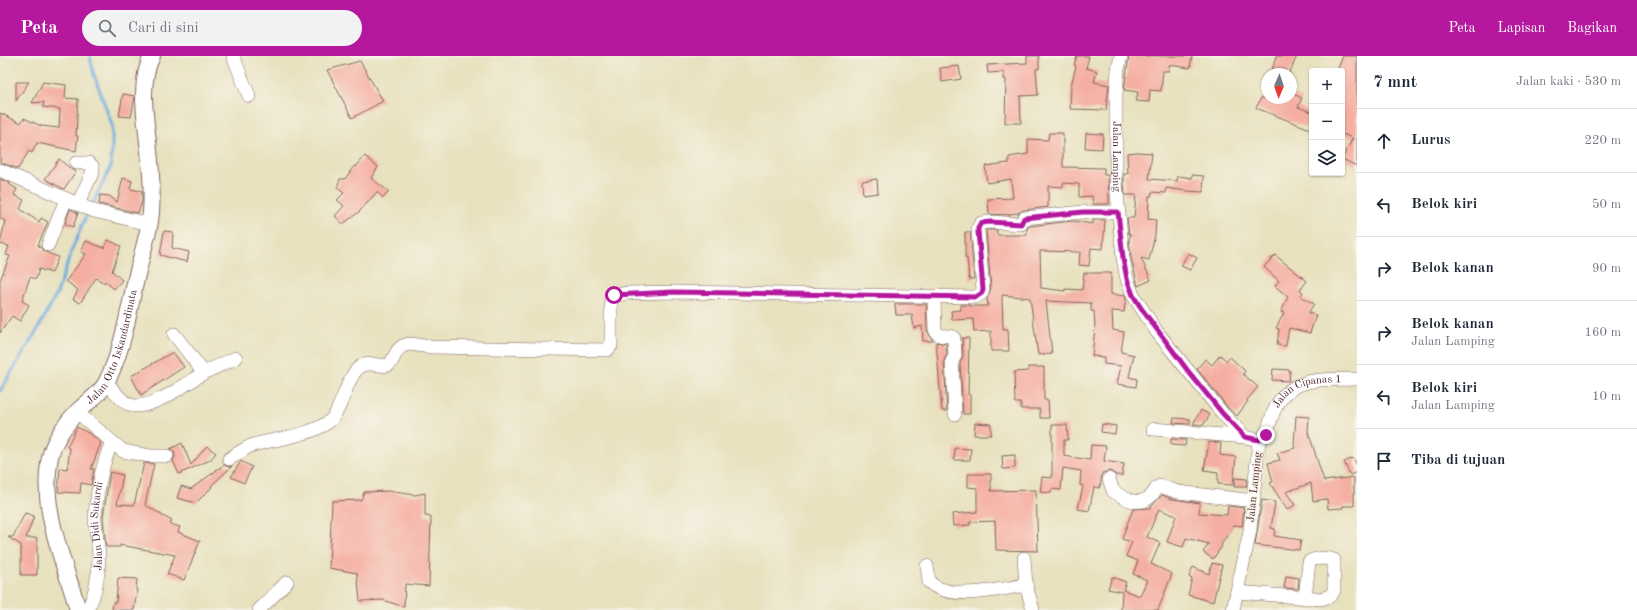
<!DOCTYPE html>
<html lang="id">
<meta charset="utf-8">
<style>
body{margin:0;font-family:"Old Standard TT",serif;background:#f2f2f3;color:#1f2937}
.controls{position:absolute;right:12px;top:12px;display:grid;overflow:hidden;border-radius:4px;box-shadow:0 1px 3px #0004}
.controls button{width:36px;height:36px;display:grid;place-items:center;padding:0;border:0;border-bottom:1px solid #e0e1e3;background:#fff;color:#1f2937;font:20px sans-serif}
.compass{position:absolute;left:1261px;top:12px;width:36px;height:36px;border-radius:50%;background:#fff;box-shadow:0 1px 3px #0004;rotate:182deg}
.stop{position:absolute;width:12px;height:12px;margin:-9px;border:3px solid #b5179e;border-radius:50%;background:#fff}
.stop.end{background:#b5179e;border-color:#fff;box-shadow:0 1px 4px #0008}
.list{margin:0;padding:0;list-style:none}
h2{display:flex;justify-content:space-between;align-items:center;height:52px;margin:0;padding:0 16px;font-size:17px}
h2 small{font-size:13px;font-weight:400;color:#747a83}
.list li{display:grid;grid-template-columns:26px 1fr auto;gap:12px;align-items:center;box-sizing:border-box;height:64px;padding:0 16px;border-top:1px solid #e0e1e3}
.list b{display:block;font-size:15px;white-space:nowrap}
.list p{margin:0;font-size:13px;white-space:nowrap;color:#747a83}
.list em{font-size:13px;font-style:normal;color:#747a83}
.icon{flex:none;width:22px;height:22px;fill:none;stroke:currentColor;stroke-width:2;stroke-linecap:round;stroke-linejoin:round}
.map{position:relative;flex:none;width:1357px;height:554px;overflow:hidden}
header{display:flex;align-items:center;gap:24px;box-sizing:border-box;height:56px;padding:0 20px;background:#b5179e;color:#fff}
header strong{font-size:19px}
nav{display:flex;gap:22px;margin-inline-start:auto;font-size:14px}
.search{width:280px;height:36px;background:#f2f2f3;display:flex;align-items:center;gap:10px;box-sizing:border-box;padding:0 14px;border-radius:22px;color:#747a83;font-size:15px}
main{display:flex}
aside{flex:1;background:#fff}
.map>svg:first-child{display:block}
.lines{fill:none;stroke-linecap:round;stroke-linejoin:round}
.stream{stroke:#6bacdf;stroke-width:3}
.building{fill:#f5afa2}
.minor-casing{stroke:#81635e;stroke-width:14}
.major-casing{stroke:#81635e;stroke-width:18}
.minor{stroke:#fff;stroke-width:13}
.major{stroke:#fff;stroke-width:16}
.route{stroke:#b5179e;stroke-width:5}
.labels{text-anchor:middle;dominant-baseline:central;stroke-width:3;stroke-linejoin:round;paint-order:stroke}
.street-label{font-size:11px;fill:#4a1f2b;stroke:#f7f3e8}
</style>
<header>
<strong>Peta</strong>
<div class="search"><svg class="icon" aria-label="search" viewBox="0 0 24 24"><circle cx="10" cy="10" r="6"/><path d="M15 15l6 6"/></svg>Cari di sini</div>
<nav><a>Peta</a><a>Lapisan</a><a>Bagikan</a></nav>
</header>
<main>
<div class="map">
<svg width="1357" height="554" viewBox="0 0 1357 554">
<rect width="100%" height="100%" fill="#f7f3e8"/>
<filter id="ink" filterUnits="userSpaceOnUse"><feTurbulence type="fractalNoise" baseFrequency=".025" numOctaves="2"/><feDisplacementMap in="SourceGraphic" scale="8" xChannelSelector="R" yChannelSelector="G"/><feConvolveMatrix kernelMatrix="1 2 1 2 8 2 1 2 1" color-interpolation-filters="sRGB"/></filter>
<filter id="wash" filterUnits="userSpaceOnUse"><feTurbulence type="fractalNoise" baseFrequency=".012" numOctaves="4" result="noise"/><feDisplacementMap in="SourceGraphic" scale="16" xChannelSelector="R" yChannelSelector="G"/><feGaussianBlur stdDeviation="0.9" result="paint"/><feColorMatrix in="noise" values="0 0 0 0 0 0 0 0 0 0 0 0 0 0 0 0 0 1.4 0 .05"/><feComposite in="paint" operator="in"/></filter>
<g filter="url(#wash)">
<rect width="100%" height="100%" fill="#e8e1be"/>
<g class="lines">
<g class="stream">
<polyline points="90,0 93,16 112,69 112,87 111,110 92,149"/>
<polyline points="0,335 38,273 57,237 73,191 88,156"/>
</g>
</g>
<g id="blocks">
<g class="building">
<polygon points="1027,0 1039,0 1039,13 1036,13 1038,39 1020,40 1021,67 1005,67 1006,23 1004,23 1004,16 988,17 987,9 1027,7"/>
<polygon points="1077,0 1089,0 1086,12 1097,15 1094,26 1109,29 1106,54 1070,53 1071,30 1076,10 1074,9"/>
<polygon points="1129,0 1192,0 1190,12 1169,9 1169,15 1163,15 1161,35 1150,34 1149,46 1136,45 1138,36 1124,34"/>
<polygon points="1276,0 1297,0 1289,18 1271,18"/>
<polygon points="1343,0 1357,0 1357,110 1342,103 1353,82 1342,78 1342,15 1337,15"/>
<polygon points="360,5 383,45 352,62 327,14"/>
<polygon points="959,10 961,23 942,26 940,12"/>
<polygon points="16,26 29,26 16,45"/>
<polygon points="43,26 66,29 65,42 78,43 76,80 78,80 76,95 37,87 32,97 29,95 18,113 0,106 0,57 21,67 24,62 41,70 59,72 60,53 43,51 44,46 32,47"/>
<polygon points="1291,37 1302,42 1298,51 1312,56 1312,68 1310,73 1256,52 1261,42 1291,42"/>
<polygon points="123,38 135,40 131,61 119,60"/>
<polygon points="1049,77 1063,77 1063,111 1104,112 1104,119 1108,119 1109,148 1093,148 1092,140 1079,141 1079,128 1063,127 1063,131 1048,130 1048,151 1023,154 1018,157 1010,158 1010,159 989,158 988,143 1013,142 1011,123 987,127 985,110 1009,107 1009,101 1028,98 1028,83 1048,84"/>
<polygon points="1086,77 1103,78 1102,93 1085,92"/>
<polygon points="1137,96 1152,97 1149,123 1177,125 1178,120 1192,122 1192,119 1204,120 1203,136 1187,135 1166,132 1166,137 1152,136 1151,140 1149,140 1148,163 1156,164 1155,179 1149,204 1141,202 1151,224 1138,230 1131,201 1129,183 1131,178 1129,178 1127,162 1134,162 1136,139 1125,139 1124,126 1124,118 1128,118 1127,97"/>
<polygon points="365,100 378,111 371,122 389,136 383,142 377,136 359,156 343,168 335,160 344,150 337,144 344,137 337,132 340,123 345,123 354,110 356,111"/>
<polygon points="59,103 72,114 76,115 64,133 45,123"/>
<polygon points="123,122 132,125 130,133 142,135 142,146 138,157 99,148 100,139 109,140 117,146"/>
<polygon points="0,123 10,127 9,128 17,133 14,139 24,144 20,153 39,166 41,162 48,166 38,189 45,196 58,201 52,217 39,213 36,223 30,221 22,245 29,249 20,265 12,260 0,277 0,224 10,200 6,199 9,190 0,188 5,165 0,162"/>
<polygon points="877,123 878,137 863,139 862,125"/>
<polygon points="70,153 78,157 73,171 65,168"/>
<polygon points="1093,164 1105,164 1103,193 1091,192 1089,210 1079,209 1080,196 1040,195 1041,232 1065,235 1065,233 1082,234 1084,217 1111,217 1111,238 1125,240 1126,242 1124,256 1112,255 1113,274 1124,276 1121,296 1134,299 1129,321 1137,323 1136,331 1117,328 1121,310 1104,308 1104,301 1092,300 1095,271 1094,255 1091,255 1091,247 1046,245 1052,298 1038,299 1030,242 1002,239 1003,273 1008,273 1009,295 991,295 991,275 974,276 973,263 952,264 951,255 961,254 961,249 970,249 970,250 988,250 987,242 991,232 986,174 997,174 997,179 1027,179 1027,173 1029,170 1073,165 1093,168"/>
<polygon points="164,175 173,176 172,192 189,196 187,206 160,199"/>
<polygon points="965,176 970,176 974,223 969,223 967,202 965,202"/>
<polygon points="108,184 121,190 112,215 122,224 114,233 105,225 104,227 96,222 80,247 73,243 78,234 66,225 86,198 81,196 86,185 104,192"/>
<polygon points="1188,197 1197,202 1190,214 1181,210"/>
<polygon points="1275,199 1307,225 1300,234 1303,236 1300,240 1314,248 1308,257 1316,259 1310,277 1289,272 1286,290 1277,289 1279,273 1276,272 1284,257 1281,256 1288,241 1275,230 1279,225 1264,211"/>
<polygon points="895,248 926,248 927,274 933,285 923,285 922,270 914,272 912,259 896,259"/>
<polygon points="962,282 969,282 968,338 970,339 970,358 963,358 960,307 963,300"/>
<polygon points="936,286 946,288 947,298 944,305 947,355 942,355"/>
<polygon points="173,296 184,311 141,339 131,320"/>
<polygon points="1220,299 1227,305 1230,301 1245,315 1243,318 1258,331 1247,344 1248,345 1237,360 1229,353 1197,313 1205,303 1212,309"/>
<polygon points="1028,311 1044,311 1044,344 1048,344 1049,362 1040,362 1040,353 1021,353 1021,347 1015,347 1014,316 1028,315"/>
<polygon points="1273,313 1290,314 1289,325 1272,324"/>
<polygon points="1201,354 1210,359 1203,369 1193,368"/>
<polygon points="1296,360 1309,361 1308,375 1324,425 1354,421 1354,450 1343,450 1343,452 1328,453 1327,443 1313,445 1311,427 1286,436 1295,449 1287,454 1270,427 1273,426 1268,407 1280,404 1277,397 1295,392 1294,388"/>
<polygon points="1174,362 1190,363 1190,368 1173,367"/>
<polygon points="975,367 991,368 991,379 974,379"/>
<polygon points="1102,368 1116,370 1115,378 1101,376"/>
<polygon points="1052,369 1067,369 1068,384 1064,384 1064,400 1090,404 1091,389 1106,390 1104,405 1124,408 1122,420 1116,419 1110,415 1102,417 1100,432 1094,431 1089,455 1078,453 1083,430 1080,429 1081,415 1063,412 1061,434 1052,433 1051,437 1040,436 1042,421 1052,422"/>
<polygon points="77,371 90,378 101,387 91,413 94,413 91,429 81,427 80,437 58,436 60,412 67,413 70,393 67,391"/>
<polygon points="1171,383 1186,384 1185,390 1171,389"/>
<polygon points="1209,386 1221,387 1220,399 1236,401 1233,429 1218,428 1218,416 1204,414"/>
<polygon points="182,387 191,409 207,390 216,397 210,404 179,418 173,405 175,400 174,396 170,393"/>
<polygon points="955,392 971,393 970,404 954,404"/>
<polygon points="1015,399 1015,412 1003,413 1002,400"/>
<polygon points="1353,402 1357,409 1357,416 1350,419 1344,406"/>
<polygon points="241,405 252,411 244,427 231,421"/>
<polygon points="144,407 154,408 145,449 161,458 161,459 172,465 170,468 180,471 178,476 200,485 184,524 167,518 175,499 120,489 120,491 106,491 103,461 110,416 123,419 117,448 134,449"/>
<polygon points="224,409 229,411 232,410 211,430 212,431 196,447 177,442 181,430 191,433"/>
<polygon points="968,418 991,418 991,435 1036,434 1038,495 996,494 995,465 970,466 970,469 953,470 952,458 977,456 977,432 968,431"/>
<polygon points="1235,422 1247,423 1246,431 1234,431"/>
<polygon points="388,435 415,439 425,437 425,460 431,461 429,530 405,528 404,551 383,544 360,545 357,517 329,512 332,445 361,444 364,436"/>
<polygon points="1162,439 1172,443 1200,447 1199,457 1227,459 1228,450 1244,452 1242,470 1234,469 1221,489 1222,490 1213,503 1203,496 1209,488 1186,482 1183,491 1167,486 1176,460 1159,453 1147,481 1160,487 1151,508 1172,518 1158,554 1121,554 1122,536 1108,533 1112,521 1126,526 1123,534 1140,540 1147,524 1133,518 1138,505 1126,500 1132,486 1122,483 1128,466 1133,453 1150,452"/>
<polygon points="1262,444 1275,446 1271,472 1275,473 1274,480 1301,484 1299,494 1255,489"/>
<polygon points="25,457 34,460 26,482 37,482 37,519 21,519 21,489 8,481 13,481"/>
<polygon points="1212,507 1222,509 1213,546 1188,539 1192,523 1189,521 1193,511 1209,518"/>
<polygon points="1286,520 1299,522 1298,533 1284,532"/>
<polygon points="118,522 137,523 136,534 137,534 134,554 112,554 113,546 116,546"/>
</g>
</g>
</g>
<g filter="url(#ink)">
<use href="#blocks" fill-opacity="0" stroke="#81635e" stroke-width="1"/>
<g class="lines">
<defs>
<g id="minor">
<polyline points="233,0 249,40"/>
<path id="s1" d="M1121 0 1118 13 1116 38V126L1123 202 1127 223 1133 239 1157 276 1223 358 1245 381 1259 384 1250 475 1233 554"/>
<polyline points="76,107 89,107 93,111 93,115 78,148"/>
<polyline points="0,114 94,155 149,168"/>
<polyline points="48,189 66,143"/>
<path d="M934 241 935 273C938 284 947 277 954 282L955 300 952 305 955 358"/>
<polyline points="174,278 204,317"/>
<path d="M107 327C113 333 120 344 128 348 147 358 187 327 202 318 213 312 225 307 236 302"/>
<polyline points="77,356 123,395 150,400 167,400"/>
<polyline points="1153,373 1245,381"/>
<path id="s2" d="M1259 384C1268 380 1268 371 1271 363 1285 319 1318 324 1357 323"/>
<path d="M229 403C237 398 245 392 253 389 278 382 305 381 327 367 344 356 346 314 364 309 372 306 380 311 388 309 392 307 393 303 395 299 403 282 415 290 431 291L607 294 611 290V240L628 237 673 236 976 241 982 237 983 233 978 175V172L981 167 990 166 1021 168 1024 162 1083 156H1118"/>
<path d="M1109 423 1113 435C1125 443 1140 452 1152 439 1155 435 1156 431 1160 430L1178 436 1254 445"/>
<polyline points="1024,502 1026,529 1033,554"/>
<path d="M927 510 929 526C951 546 998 533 1026 529"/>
<path d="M1237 536 1321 543 1330 540 1334 535V504C1327 502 1315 501 1309 506L1305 542"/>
<path id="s3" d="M87 554C96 540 101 508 98 491 97 481 95 471 95 461 97 435 101 410 112 386"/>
<polyline points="259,554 287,526"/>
</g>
<g id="major">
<path id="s4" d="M78 554C65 507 41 457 49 407 51 388 65 368 78 355 88 345 101 338 107 325 123 293 128 258 136 223 140 206 145 188 149 171 154 146 151 111 148 86 145 59 139 26 152 0"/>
</g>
</defs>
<use href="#minor" class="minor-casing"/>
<use href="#major" class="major-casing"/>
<use href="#minor" class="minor"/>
<use href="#major" class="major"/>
</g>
</g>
<g class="lines" filter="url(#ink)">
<polyline class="route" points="614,239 673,236 976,241 982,237 983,233 978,175 978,172 981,167 990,166 1021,168 1024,162 1083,156 1118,156 1123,202 1127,223 1133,239 1141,252 1188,315 1223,358 1245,381 1259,384 1266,379"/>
</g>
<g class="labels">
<g class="street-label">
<text stroke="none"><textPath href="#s1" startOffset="101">Jalan Lamping</textPath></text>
<text stroke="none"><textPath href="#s4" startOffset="287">Jalan Otto Iskandardinata</textPath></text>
<text stroke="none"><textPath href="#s2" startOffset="76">Jalan Cipanas 1</textPath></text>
<text transform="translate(1255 431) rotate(-84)">Jalan Lamping</text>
<text stroke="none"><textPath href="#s3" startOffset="86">Jalan Didi Sukardi</textPath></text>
</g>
</g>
</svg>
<div class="controls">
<button>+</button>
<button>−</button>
<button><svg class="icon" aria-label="layers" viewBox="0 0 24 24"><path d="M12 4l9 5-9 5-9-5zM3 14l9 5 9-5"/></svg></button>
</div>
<svg class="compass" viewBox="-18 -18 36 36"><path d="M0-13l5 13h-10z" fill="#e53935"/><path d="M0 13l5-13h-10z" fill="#747a83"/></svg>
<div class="stop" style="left:614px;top:239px"></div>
<div class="stop end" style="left:1266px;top:379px"></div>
</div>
<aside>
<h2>7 mnt<small>Jalan kaki · 530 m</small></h2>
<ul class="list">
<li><svg class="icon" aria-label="ahead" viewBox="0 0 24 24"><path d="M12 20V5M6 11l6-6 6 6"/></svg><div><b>Lurus</b></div><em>220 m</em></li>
<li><svg class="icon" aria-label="left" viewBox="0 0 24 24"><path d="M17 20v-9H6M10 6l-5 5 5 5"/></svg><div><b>Belok kiri</b></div><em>50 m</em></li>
<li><svg class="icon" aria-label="right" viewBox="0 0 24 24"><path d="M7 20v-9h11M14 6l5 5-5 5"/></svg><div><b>Belok kanan</b></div><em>90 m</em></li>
<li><svg class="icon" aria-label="right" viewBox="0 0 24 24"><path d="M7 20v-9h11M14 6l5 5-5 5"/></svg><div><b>Belok kanan</b><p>Jalan Lamping</p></div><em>160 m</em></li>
<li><svg class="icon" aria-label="left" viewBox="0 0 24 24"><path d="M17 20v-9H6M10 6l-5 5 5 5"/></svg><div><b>Belok kiri</b><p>Jalan Lamping</p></div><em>10 m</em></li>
<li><svg class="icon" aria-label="arrive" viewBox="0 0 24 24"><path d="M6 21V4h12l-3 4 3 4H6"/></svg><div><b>Tiba di tujuan</b></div></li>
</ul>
</aside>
</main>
